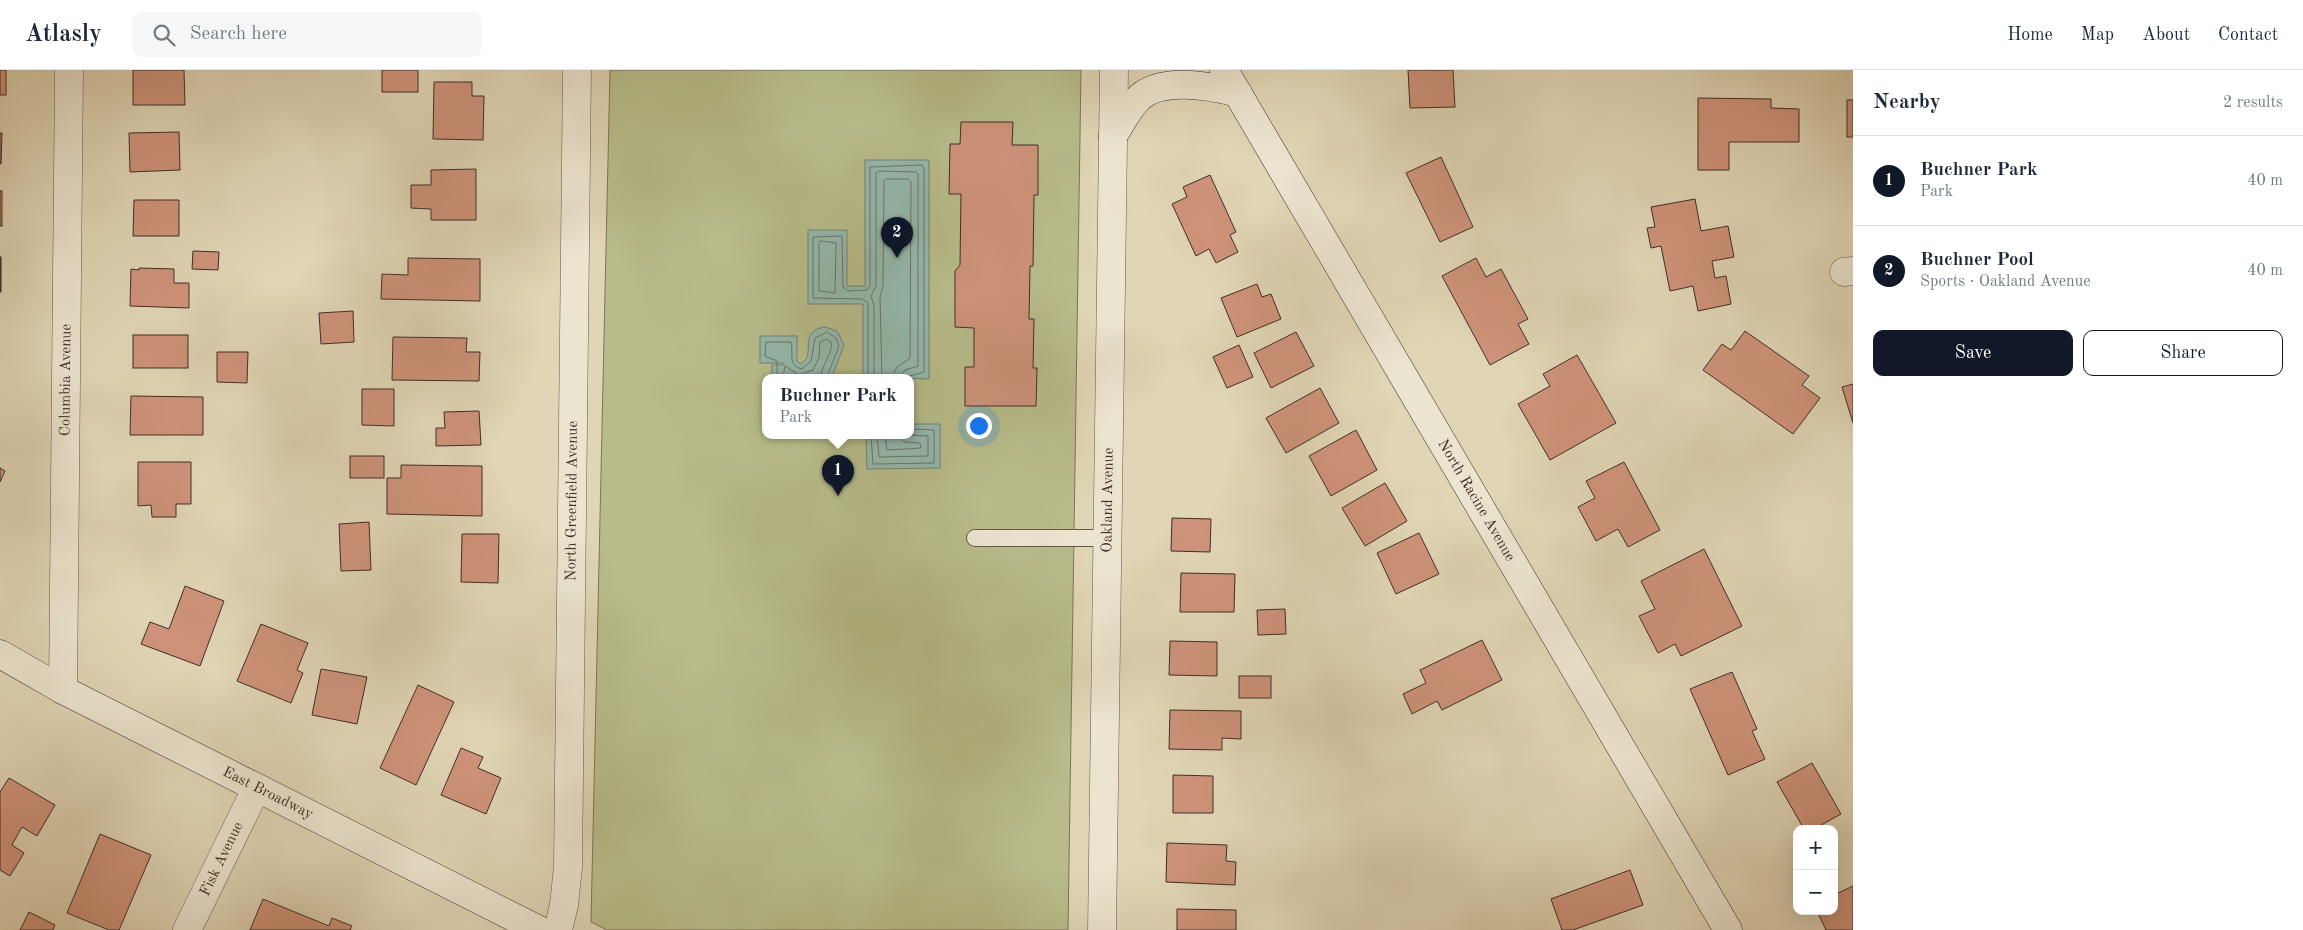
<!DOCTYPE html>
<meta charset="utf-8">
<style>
body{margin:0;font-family:"Old Standard TT",serif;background:#f6f6f7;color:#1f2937}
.controls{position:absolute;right:15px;bottom:15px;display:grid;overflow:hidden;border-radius:10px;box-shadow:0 5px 20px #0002}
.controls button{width:45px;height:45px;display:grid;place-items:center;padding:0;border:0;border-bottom:1px solid #e0e1e3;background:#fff;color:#1f2937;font:25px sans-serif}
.you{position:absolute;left:978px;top:355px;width:18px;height:18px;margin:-12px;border:4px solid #fff;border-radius:50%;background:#1a73e8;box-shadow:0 0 0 8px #1a73e833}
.badge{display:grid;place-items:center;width:32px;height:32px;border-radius:50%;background:#111827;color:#fff;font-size:16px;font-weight:700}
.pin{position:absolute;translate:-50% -41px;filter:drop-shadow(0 1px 2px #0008)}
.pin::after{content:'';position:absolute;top:26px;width:18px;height:15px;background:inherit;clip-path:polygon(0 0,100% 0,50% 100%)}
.popup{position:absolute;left:762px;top:304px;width:152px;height:65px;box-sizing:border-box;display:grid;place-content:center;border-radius:10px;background:#fff;filter:drop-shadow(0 1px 4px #0005);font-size:16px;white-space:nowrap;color:#747a83}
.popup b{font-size:19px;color:#1f2937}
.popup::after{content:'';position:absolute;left:50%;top:100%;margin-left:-10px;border:10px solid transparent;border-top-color:#fff}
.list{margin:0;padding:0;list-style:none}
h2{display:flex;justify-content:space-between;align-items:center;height:65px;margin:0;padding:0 20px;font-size:21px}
h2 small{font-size:16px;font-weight:400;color:#747a83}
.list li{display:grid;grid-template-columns:32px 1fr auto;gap:15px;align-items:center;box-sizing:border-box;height:90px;padding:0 20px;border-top:1px solid #e0e1e3}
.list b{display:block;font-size:19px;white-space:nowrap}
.list p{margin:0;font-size:16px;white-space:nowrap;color:#747a83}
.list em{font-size:16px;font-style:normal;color:#747a83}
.actions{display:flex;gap:10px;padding:15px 20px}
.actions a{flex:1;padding:11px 0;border:1px solid #111827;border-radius:10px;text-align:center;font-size:18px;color:#111827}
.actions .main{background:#111827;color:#fff}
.icon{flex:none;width:28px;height:28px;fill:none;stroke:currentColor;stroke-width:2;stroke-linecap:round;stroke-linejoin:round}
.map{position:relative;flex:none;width:1853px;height:860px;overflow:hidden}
header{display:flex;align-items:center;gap:30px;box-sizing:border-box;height:70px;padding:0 25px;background:#fff;border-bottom:1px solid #e0e1e3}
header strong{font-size:24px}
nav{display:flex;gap:28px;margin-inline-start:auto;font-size:18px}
.search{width:350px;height:45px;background:#f6f6f7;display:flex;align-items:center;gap:12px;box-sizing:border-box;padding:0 18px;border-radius:10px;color:#747a83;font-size:19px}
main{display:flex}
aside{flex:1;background:#fff}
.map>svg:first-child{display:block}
.green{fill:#b7bc8a;stroke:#7b7559;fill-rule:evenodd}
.water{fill:#94b9ad;stroke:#728178}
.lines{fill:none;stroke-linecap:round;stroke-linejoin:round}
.shore{stroke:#6a746a;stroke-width:1}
.building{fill:#ce937a;stroke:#3f2e28}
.service-casing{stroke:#67584b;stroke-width:18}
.minor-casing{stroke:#67584b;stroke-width:29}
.tertiary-casing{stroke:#67584b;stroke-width:29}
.secondary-casing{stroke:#3f2e28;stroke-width:29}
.service{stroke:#ebe4cf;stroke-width:16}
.minor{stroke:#ebe4cf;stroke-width:28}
.tertiary{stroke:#ebe4cf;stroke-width:28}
.secondary{stroke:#ebe4cf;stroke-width:28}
.labels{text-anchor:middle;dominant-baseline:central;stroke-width:4;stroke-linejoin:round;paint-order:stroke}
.street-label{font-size:15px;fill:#3f2e28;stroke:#ebe4cf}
</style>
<header>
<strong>Atlasly</strong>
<div class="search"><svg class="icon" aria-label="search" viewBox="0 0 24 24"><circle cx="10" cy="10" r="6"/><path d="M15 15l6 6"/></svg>Search here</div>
<nav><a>Home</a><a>Map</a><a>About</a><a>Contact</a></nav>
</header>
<main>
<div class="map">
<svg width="1853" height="860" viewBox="0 0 1853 860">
<rect width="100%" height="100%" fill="#e0d5b5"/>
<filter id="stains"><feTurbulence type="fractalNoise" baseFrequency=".004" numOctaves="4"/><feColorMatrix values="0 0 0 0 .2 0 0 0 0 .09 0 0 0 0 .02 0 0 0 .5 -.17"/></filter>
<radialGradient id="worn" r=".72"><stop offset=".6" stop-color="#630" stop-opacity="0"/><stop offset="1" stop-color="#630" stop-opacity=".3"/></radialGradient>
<path class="green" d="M610 0H1081L1068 860H607L591 852ZM766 307H910V365H766Z"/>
<g class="water">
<polygon points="865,90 929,90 929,309 863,307 863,234 808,234 808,160 847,160 847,216 865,216"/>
<path d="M825 257 837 261 844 275 832 307 772 306V295H784V293H760V266H797V291L801 294C817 285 797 261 825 257Z"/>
<polygon points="911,354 940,354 940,398 867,399 866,365 910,365"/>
</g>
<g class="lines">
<g class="shore">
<polygon points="821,171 836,173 835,223 819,221 819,174"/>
<path d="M777 307V291L765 286 766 272H791C794 282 787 296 802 299L811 291 815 268 827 262 836 268 839 276 827 307"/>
<path d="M783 307 785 296 799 305 813 300 819 288 820 272 827 269 831 272C834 282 821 295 821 307"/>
<polyline points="868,307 868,233 862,229 813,228 813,167 842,166 843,217 848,221 867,220 870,215 870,97 922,95 924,98 924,302 906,307"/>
<polyline points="874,307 874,235 871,226 876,216 876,103 879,101 916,102 918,104 918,296 905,300 900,307"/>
<polyline points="882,307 880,227 883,216 884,111 886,109 908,109 911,112 910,288 897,297 892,307"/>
<polyline points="871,365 873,394 934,393 934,360 910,359"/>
<polyline points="877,365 879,387 928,386 928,366 908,365"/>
<polyline points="885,365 887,380 921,378 920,373 905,372 896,365"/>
</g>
</g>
<g class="building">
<rect x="0" y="0" width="6" height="25"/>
<polygon points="133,0 184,0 185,35 133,35"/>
<rect x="382" y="0" width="36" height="22"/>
<polygon points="1408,0 1453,0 1455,37 1410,38"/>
<polygon points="434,12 472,12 472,26 484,26 483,70 433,69"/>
<polygon points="1698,28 1771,29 1771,38 1799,39 1799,72 1729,72 1729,100 1698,100"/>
<rect x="1847" y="30" width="6" height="37"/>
<polygon points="961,52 1013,52 1012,75 1038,75 1038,125 1034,125 1033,196 1030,196 1029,249 1034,249 1033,298 1037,298 1036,336 965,336 965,297 974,297 974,258 955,257 955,201 960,195 961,124 949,124 950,74 960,74"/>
<polygon points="179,62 180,100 130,102 129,63"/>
<polygon points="0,63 2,63 1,94 0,94"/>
<polygon points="1441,87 1473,157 1440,172 1406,103"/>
<polygon points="476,99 476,150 431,150 431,139 411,138 411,115 431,115 431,100"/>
<polygon points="1210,105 1236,162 1230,165 1238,182 1216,193 1209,179 1196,186 1172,134 1187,127 1183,117"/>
<rect x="0" y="121" width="2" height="35"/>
<polygon points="1695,129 1701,161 1728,156 1734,187 1712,191 1715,208 1726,206 1731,234 1698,241 1693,216 1670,221 1661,176 1651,178 1647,158 1655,157 1651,137"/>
<polygon points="134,130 179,130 179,166 133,166"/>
<polygon points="193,181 219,182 218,200 192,199"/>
<rect x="0" y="187" width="1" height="35"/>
<polygon points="408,188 480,189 480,231 381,229 382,204 408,205"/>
<polygon points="1476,188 1486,207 1501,199 1528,249 1518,254 1529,274 1490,295 1442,206"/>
<polygon points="139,198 174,199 174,213 189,213 189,238 130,236 131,199 139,200"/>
<polygon points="1257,214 1262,227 1271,224 1281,249 1237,267 1221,228"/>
<polygon points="353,241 354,272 321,274 319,243"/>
<polygon points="1745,261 1809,306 1802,315 1820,328 1793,364 1703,300 1722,274 1731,280"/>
<polygon points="1296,262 1314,296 1271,318 1254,283"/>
<rect x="133" y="265" width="55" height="33"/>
<polygon points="393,267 467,268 466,282 480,282 479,311 392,310"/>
<polygon points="1239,275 1253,307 1227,318 1213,287"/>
<polygon points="217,282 248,282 247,313 217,312"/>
<polygon points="1577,285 1616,353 1550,390 1518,334 1550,316 1543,304"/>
<polygon points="1853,314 1853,353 1842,317"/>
<polygon points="1320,318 1339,353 1286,383 1266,348"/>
<polygon points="362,319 394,319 394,356 362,355"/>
<polygon points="131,326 203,327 203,365 130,365"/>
<polygon points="479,341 481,375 436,376 436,358 445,358 444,342"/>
<polygon points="1356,360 1377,400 1331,426 1309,386"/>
<rect x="350" y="386" width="34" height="22"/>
<polygon points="138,392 191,392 191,434 176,434 176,447 152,447 151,435 138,436"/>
<polygon points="1624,392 1660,460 1628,477 1618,459 1596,471 1578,437 1595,428 1586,411"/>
<polygon points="401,395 482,396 482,446 387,444 387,408 401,408"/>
<polygon points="0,398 5,401 0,412"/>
<polygon points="1385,413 1407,451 1365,476 1342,438"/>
<polygon points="1172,448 1211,449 1210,482 1171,481"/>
<polygon points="369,452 371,500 341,501 339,454"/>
<polygon points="1419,463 1439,504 1396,524 1377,483"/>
<polygon points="462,464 499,464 498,513 461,512"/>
<polygon points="1704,479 1742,556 1681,586 1675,574 1658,583 1639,546 1655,539 1641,511"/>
<polygon points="1181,503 1235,504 1234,542 1180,542"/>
<polygon points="185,516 224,531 200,596 141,574 150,552 169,559"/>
<polygon points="1285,539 1286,564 1258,565 1257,540"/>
<polygon points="261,554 308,573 297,600 303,603 291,633 237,611"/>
<polygon points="1482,570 1502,610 1442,640 1437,631 1412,644 1403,624 1426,613 1420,600"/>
<polygon points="1170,571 1217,572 1217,606 1169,605"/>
<polygon points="321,599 367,607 357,654 312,645"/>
<polygon points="1732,602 1757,659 1752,661 1765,689 1728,705 1690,619"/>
<rect x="1239" y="606" width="32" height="22"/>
<polygon points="418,615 454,632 416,715 380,698"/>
<polygon points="1170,640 1241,641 1241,669 1222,668 1222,680 1169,679"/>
<polygon points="461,678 483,687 478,698 501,708 486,744 441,725"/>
<polygon points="1812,693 1841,744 1814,759 1804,759 1777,712"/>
<polygon points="1173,705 1213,706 1213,743 1173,743"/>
<polygon points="9,708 55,735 37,766 22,757 12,775 24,783 10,806 0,800 0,722"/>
<polygon points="100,764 151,785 119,860 109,860 67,843"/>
<polygon points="1167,773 1227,775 1226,791 1236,792 1235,815 1166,812"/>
<polygon points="1630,800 1643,835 1573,860 1562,860 1551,829"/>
<polygon points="1853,816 1853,860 1826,860 1817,841 1834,841 1834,825"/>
<polygon points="263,829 329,856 332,848 352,856 350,860 250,860"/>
<polygon points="1177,839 1236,840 1236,860 1177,860"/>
<polygon points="29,842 55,855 53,860 20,860"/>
</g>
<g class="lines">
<defs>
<polyline id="service" points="975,468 1108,468"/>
<g id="minor">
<polyline points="1844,202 1853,201"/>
<path id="s1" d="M63 620 69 0"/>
<path id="s2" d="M187 860 256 719"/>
<path id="s3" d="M558 860 564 835 568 797 577 0"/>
</g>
<g id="tertiary">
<path id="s4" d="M1102 860 1114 0"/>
</g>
<g id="secondary">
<path id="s5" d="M1224 0 1728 860"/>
<path d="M1113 66C1121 54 1127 40 1137 30 1159 6 1211 16 1238 23"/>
<path id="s6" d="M0 584 63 620 539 860"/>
</g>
</defs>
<use href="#service" class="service-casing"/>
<use href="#minor" class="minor-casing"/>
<use href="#tertiary" class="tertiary-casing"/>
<use href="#secondary" class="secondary-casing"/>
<use href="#service" class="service"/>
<use href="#minor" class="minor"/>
<use href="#tertiary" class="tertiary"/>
<use href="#secondary" class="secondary"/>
</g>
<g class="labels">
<g class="street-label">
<text stroke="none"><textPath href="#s1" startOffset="310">Columbia Avenue</textPath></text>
<text stroke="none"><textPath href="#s3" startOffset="430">North Greenfield Avenue</textPath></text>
<text stroke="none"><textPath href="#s4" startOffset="430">Oakland Avenue</textPath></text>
<text stroke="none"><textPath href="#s5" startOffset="499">North Racine Avenue</textPath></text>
<text stroke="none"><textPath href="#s6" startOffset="302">East Broadway</textPath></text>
<text stroke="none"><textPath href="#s2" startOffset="79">Fisk Avenue</textPath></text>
</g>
</g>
<rect width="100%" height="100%" filter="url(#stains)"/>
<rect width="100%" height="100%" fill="url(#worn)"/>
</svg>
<div class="controls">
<button>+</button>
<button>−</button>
</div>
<div class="you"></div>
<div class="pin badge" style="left:838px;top:426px">1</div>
<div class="popup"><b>Buchner Park</b>Park</div>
<div class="pin badge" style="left:897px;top:188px">2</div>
</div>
<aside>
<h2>Nearby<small>2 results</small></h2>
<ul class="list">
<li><span class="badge">1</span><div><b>Buchner Park</b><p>Park</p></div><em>40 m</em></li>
<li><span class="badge">2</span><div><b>Buchner Pool</b><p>Sports · Oakland Avenue</p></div><em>40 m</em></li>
</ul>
<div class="actions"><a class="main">Save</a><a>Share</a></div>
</aside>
</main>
